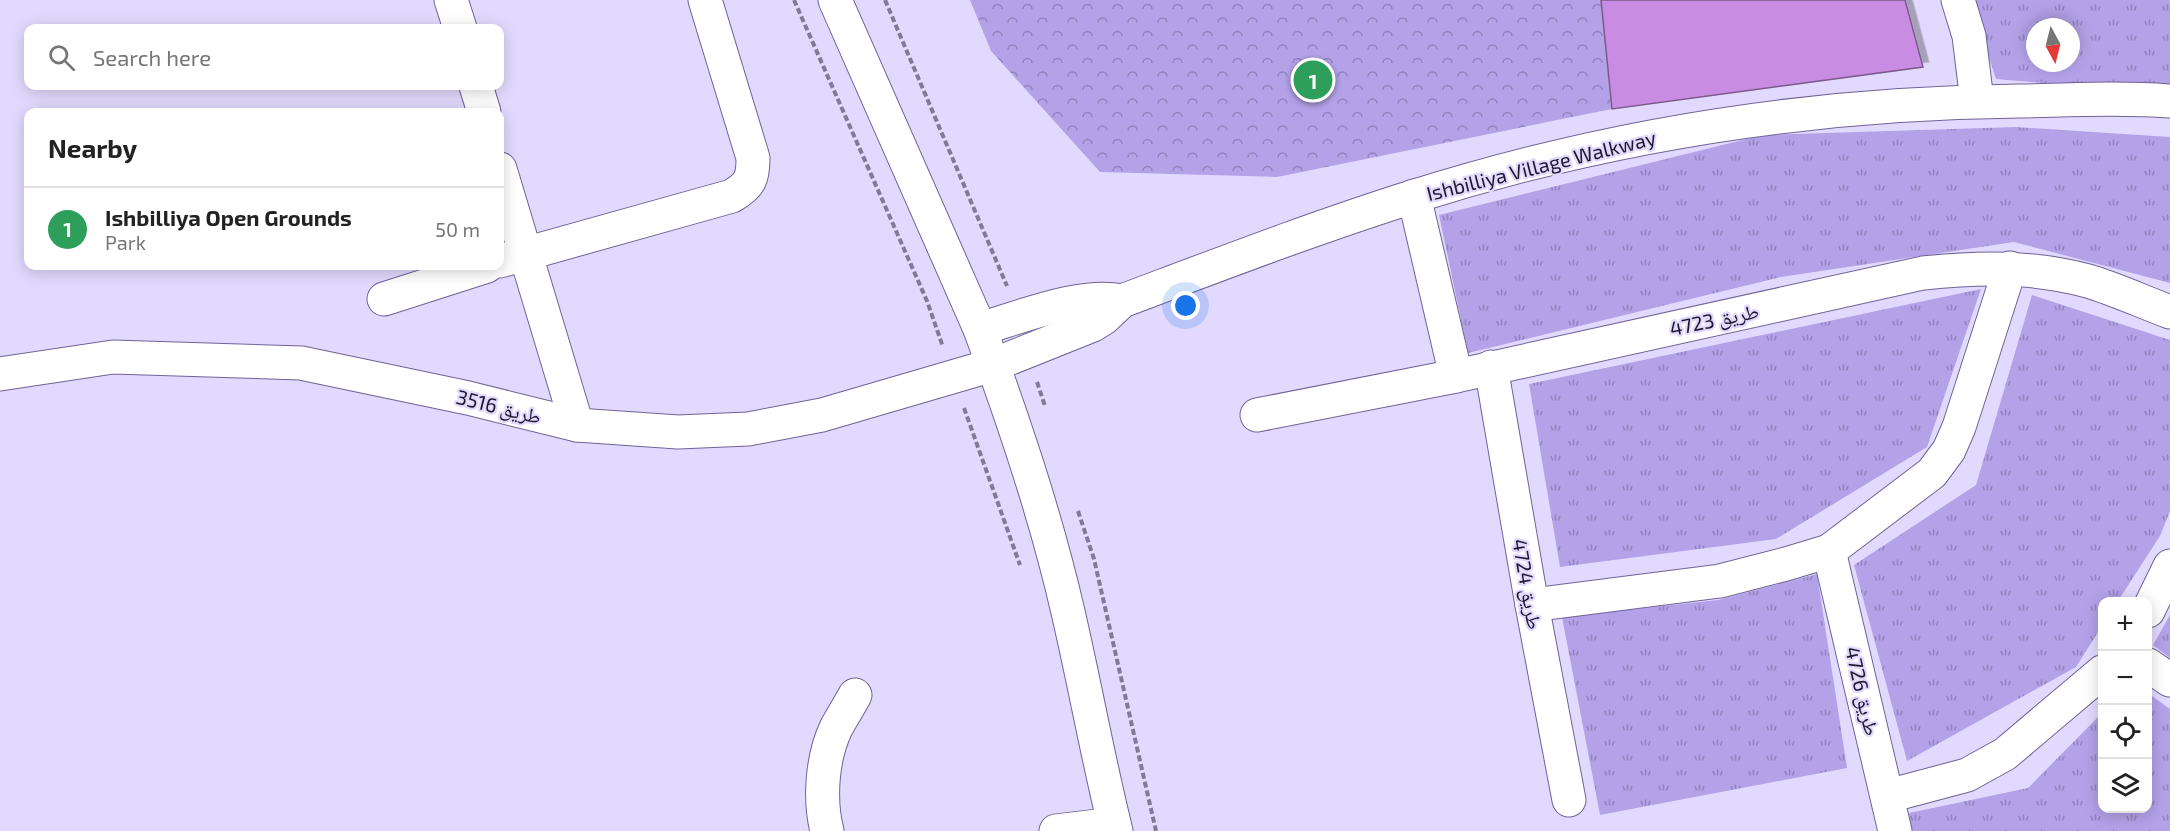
<!DOCTYPE html>
<meta charset="utf-8">
<style>
body{margin:0;font-family:"Exo 2","Noto Naskh Arabic",sans-serif;background:#f6f6f6;color:#222}
.controls{position:absolute;right:18px;bottom:18px;display:grid;overflow:hidden;border-radius:12px;box-shadow:0 3px 15px #0003}
.controls button{width:54px;height:54px;display:grid;place-items:center;padding:0;border:0;border-bottom:2px solid #e0e0e0;background:#fff;color:#222;font:30px sans-serif}
.compass{position:absolute;left:2026px;top:18px;width:54px;height:54px;border-radius:50%;background:#fff;box-shadow:0 3px 15px #0003;rotate:173deg}
.you{position:absolute;left:1186px;top:306px;width:21px;height:21px;margin:-15px;border:4px solid #fff;border-radius:50%;background:#1a73e8;box-shadow:0 0 0 9px #1a73e833}
.badge{display:grid;place-items:center;width:39px;height:39px;border-radius:50%;background:#6e7722;color:#fff;font-size:20px;font-weight:700}
.pin{position:absolute;translate:-50% -50%;border:3px solid #fff;box-shadow:0 2px 6px #0006}
.list{margin:0;padding:0;list-style:none}
h2{display:flex;justify-content:space-between;align-items:center;height:78px;margin:0;padding:0 24px;font-size:26px}
h2 small{font-size:20px;font-weight:400;color:#767676}
.list li{display:grid;grid-template-columns:39px 1fr auto;gap:18px;align-items:center;box-sizing:border-box;height:84px;padding:0 24px;border-top:2px solid #e0e0e0}
.list b{display:block;font-size:22px;white-space:nowrap}
.list p{margin:0;font-size:20px;white-space:nowrap;color:#767676}
.list em{font-size:20px;font-style:normal;color:#767676}
.icon{flex:none;width:33px;height:33px;fill:none;stroke:currentColor;stroke-width:2;stroke-linecap:round;stroke-linejoin:round}
.map{position:relative;flex:none;width:2170px;height:831px;overflow:hidden}
.search{position:absolute;background:#fff;box-shadow:0 3px 15px #0003;left:24px;top:24px;width:480px;height:66px;display:flex;align-items:center;gap:15px;box-sizing:border-box;padding:0 21px;border-radius:12px;color:#767676;font-size:22px}
.panel{position:absolute;background:#fff;box-shadow:0 3px 15px #0003;left:24px;top:108px;width:480px;height:162px;border-radius:12px}
.map>svg:first-child{display:block}
.grass{fill:url(#grass-tufts);fill-rule:evenodd}
.park{fill:url(#park-crowns)}
.building{fill:#c88ce2;stroke:#7c5a8a;stroke-width:1.5;filter:url(#shadow)}
.lines{fill:none;stroke-linecap:round;stroke-linejoin:round}
.minor-casing{stroke:#706297;stroke-width:35}
.path{stroke:#817a97;stroke-width:4;stroke-dasharray:6 3;stroke-linecap:butt}
.minor{stroke:#fff;stroke-width:33}
.labels{text-anchor:middle;dominant-baseline:central;stroke-width:4.5;stroke-linejoin:round;paint-order:stroke}
.street-label{font-size:20px;fill:#1d172c;stroke:#e2dafe}
</style>
<div class="map">
<svg width="2170" height="831" viewBox="0 0 2170 831">
<defs>
<pattern id="grass-tufts" width="24" height="20" patternUnits="userSpaceOnUse" patternTransform="scale(1.5)"><rect width="24" height="20" fill="#b3a2e8"/><path d="M3 7l-1-3M5 7V3M7 7l1-3M15 17l-1-3M17 17v-4M19 17l1-3" fill="none" stroke="#9183bc"/></pattern>
<pattern id="park-crowns" width="20" height="18" patternUnits="userSpaceOnUse" patternTransform="scale(1.5)"><rect width="20" height="18" fill="#b3a2e8"/><path d="M2 6a3 3 0 1 1 6 0M12 15a3 3 0 1 1 6 0" fill="none" stroke="#9183bc"/></pattern>
<filter id="shadow"><feDropShadow dx="5.5" dy="-5.5" stdDeviation="0" flood-color="#0004"/></filter>
</defs>
<rect width="100%" height="100%" fill="#e2dafe"/>
<g class="grass">
<path d="M1970 0H2170V94L1996 79ZM2035 27H2071V63H2035Z"/>
<polygon points="2016,127 2170,137 2170,283 2014,242 1781,277 1468,353 1439,215 1763,135"/>
<polygon points="1981,289 1927,447 1776,539 1560,567 1529,384"/>
<polygon points="2032,295 2170,340 2170,511 2160,536 2118,601 2102,602 2102,626 2076,667 1907,761 1854,565 1976,485"/>
<polygon points="1817,574 1847,768 1600,815 1562,617 1718,600"/>
<polygon points="2170,615 2170,658 2153,645"/>
<polygon points="2148,693 2170,709 2170,831 1912,831 1909,813 2028,788 2102,713 2102,808 2148,808"/>
</g>
<polygon class="park" points="970,0 1601,0 1612,109 1277,177 1100,172 991,51"/>
<polygon class="building" points="1601,0 1905,0 1923,67 1612,109"/>
<g class="lines">
<defs>
<g id="minor">
<polyline points="451,0 460,28"/>
<path d="M835 0 980 329C1014 422 1046 516 1068 612 1085 685 1098 759 1116 831"/>
<polyline points="1958,0 1969,36 1977,101"/>
<polyline points="476,86 484,112"/>
<polyline points="500,169 577,425"/>
<polyline points="1414,196 1456,376"/>
<path d="M500 261 732 196C750 185 753 179 753 158L705 0"/>
<polyline points="384,299 487,266"/>
<path d="M980 329C1021 317 1082 292 1122 301"/>
<polyline points="1491,367 1532,605 1569,800"/>
<path d="M0 374 113 357 301 363 468 398 577 425 678 432 748 429 822 415 993 365 1093 325 1104 318 1122 301C1218 265 1314 228 1412 197 1608 135 1813 103 2019 101 2069 100 2120 97 2170 101"/>
<path d="M1257 415 1456 376 1923 273C1979 267 2033 266 2088 281 2115 289 2143 302 2170 312"/>
<polyline points="1829,551 1895,831"/>
<polyline points="1532,605 1720,581 1786,564 1829,551 1932,473 1949,450 1959,427 2010,268"/>
<polyline points="2148,611 2170,566"/>
<polyline points="2148,665 2170,680"/>
<polyline points="1888,796 1967,775 2005,754 2102,672"/>
<path d="M827 831C819 799 822 758 836 728 842 717 849 706 855 695"/>
<polyline points="1056,831 1114,824"/>
</g>
</defs>
<use href="#minor" class="minor-casing"/>
<g class="path">
<polyline points="794,0 927,301 943,347"/>
<polyline points="885,0 1007,286"/>
<polyline points="1037,382 1045,406"/>
<polyline points="964,408 1020,565"/>
<polyline points="1078,511 1094,559 1156,831"/>
</g>
<use href="#minor" class="minor"/>
</g>
<g class="labels">
<g class="street-label">
<text transform="translate(1541 165) rotate(-14)">Ishbilliya Village Walkway</text>
<text transform="translate(1714 319) rotate(-12)">طريق 4723</text>
<text transform="translate(499 406) rotate(14)">طريق 3516</text>
<text transform="translate(1528 584) rotate(80)">طريق 4724</text>
<text transform="translate(1863 691) rotate(77)">طريق 4726</text>
</g>
</g>
</svg>
<div class="controls">
<button>+</button>
<button>−</button>
<button><svg class="icon" aria-label="locate" viewBox="0 0 24 24"><circle cx="12" cy="12" r="6"/><path d="M12 2v4M12 18v4M2 12h4M18 12h4"/></svg></button>
<button><svg class="icon" aria-label="layers" viewBox="0 0 24 24"><path d="M12 4l9 5-9 5-9-5zM3 14l9 5 9-5"/></svg></button>
</div>
<svg class="compass" viewBox="-18 -18 36 36"><path d="M0-13l5 13h-10z" fill="#e53935"/><path d="M0 13l5-13h-10z" fill="#767676"/></svg>
<div class="you"></div>
<div class="pin badge" style="left:1313px;top:80px;background:#2e9e5b">1</div>
<div class="search"><svg class="icon" aria-label="search" viewBox="0 0 24 24"><circle cx="10" cy="10" r="6"/><path d="M15 15l6 6"/></svg>Search here</div>
<section class="panel">
<h2>Nearby<small></small></h2>
<ul class="list">
<li><span class="badge" style="background:#2e9e5b">1</span><div><b>Ishbilliya Open Grounds</b><p>Park</p></div><em>50 m</em></li>
</ul>
</section>
</div>
